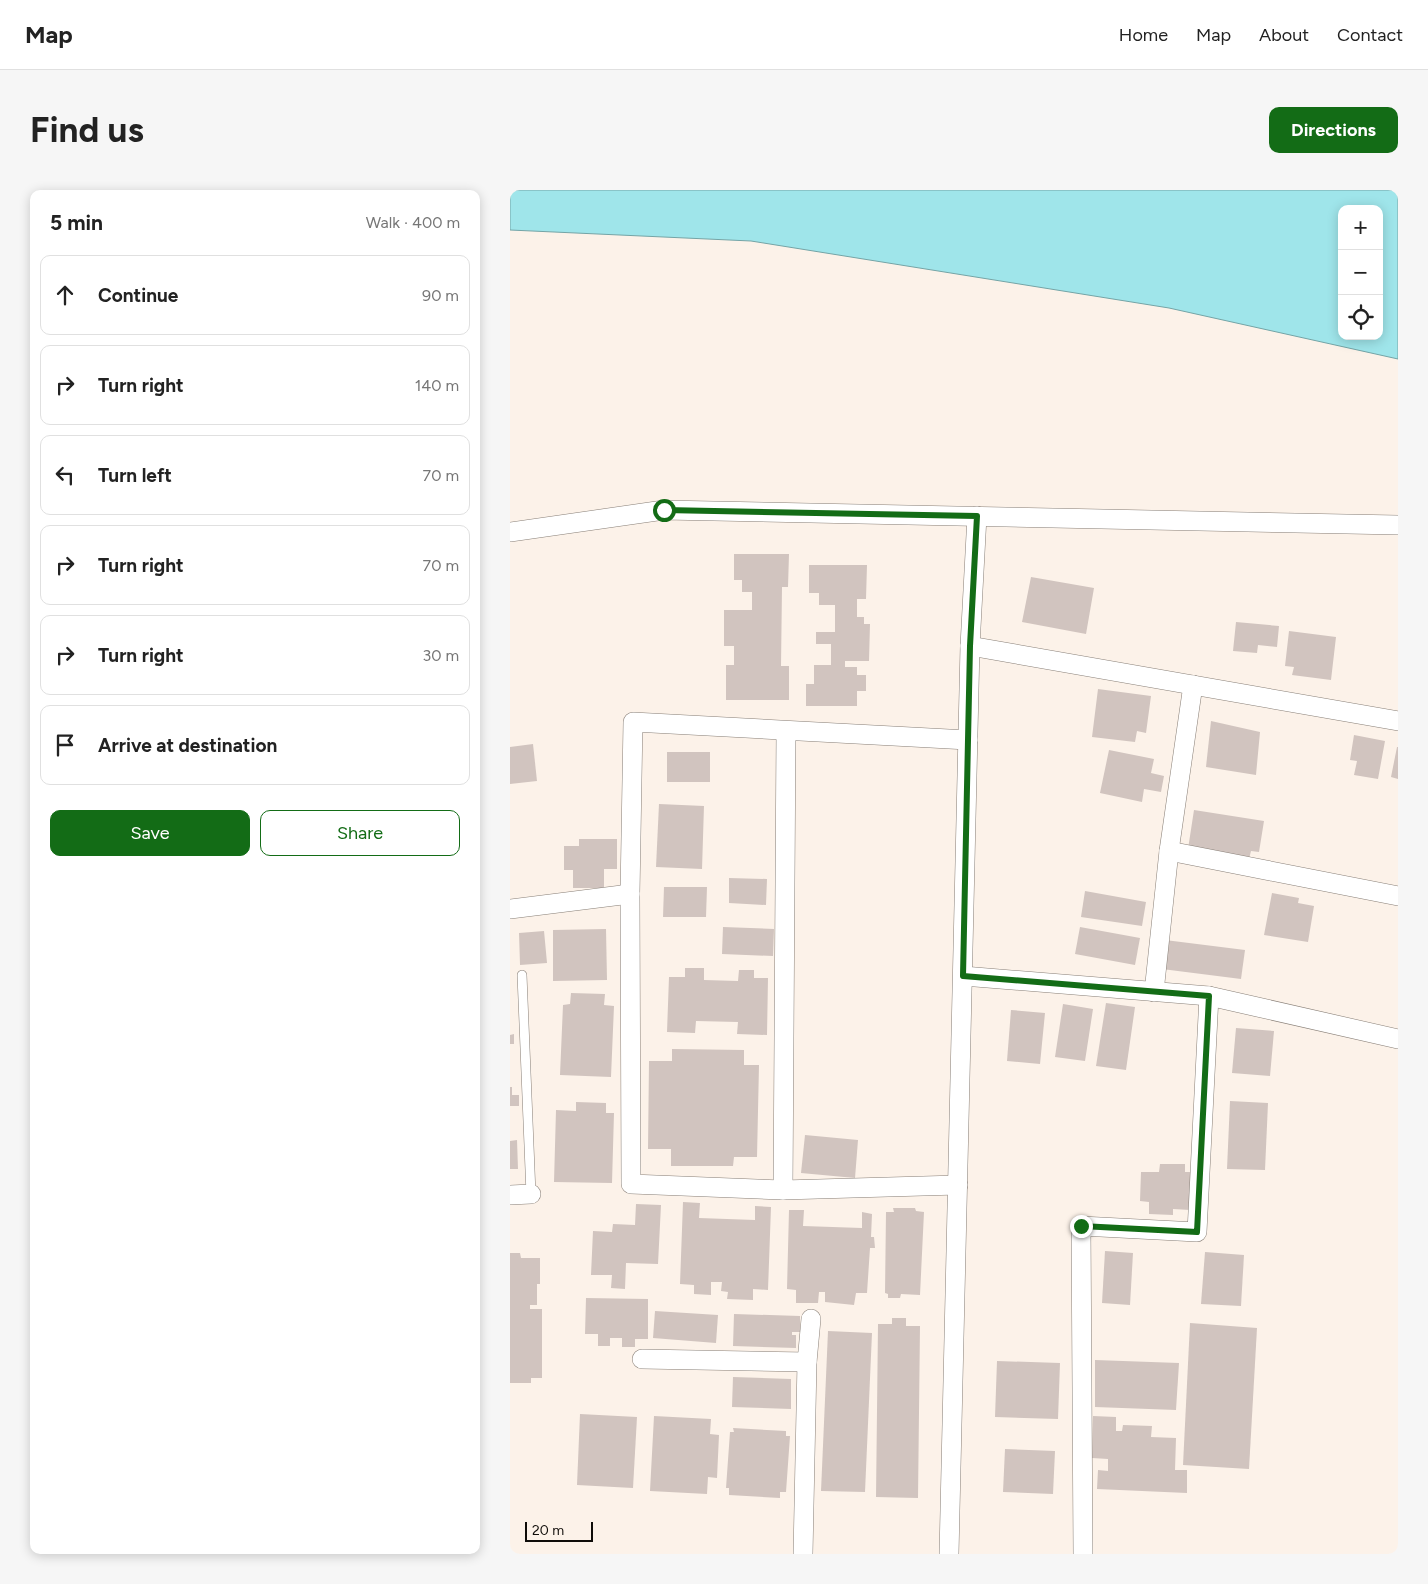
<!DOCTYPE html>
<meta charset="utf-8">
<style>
body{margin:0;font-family:Figtree,sans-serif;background:#f6f6f6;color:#222}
.controls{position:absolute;right:15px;top:15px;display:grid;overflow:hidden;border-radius:10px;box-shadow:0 2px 12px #0003}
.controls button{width:45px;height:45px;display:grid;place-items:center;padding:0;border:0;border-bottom:1px solid #e0e0e0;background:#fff;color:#222;font:25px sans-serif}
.scale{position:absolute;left:15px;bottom:12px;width:68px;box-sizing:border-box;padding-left:5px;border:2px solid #0f0c09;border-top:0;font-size:14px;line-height:18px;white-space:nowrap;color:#0f0c09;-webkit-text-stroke:4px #fcf2e9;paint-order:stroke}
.stop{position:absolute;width:15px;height:15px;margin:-11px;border:4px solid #136c16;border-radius:50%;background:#fff}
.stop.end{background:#136c16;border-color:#fff;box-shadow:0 1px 5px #0008}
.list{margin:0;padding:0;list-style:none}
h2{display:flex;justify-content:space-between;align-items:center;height:65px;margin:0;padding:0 20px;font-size:21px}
h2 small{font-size:16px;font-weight:400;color:#767676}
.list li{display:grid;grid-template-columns:32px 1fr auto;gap:15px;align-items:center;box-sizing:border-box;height:80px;margin:0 10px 10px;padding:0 10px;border:1px solid #e0e0e0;border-radius:10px}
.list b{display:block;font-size:19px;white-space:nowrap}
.list em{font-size:16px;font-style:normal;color:#767676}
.actions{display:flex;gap:10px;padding:15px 20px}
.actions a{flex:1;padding:11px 0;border:1px solid #136c16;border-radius:10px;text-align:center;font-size:18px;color:#136c16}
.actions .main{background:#136c16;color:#fff}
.icon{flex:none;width:28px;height:28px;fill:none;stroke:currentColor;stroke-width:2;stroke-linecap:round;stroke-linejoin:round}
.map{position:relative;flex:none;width:888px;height:1364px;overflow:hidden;border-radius:10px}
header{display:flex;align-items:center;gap:30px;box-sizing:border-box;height:70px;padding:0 25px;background:#fff;border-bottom:1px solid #e0e0e0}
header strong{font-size:24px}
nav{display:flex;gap:28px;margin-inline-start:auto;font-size:18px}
.intro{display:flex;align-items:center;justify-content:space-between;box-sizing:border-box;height:120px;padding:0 30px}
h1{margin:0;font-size:35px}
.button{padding:12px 22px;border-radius:10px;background:#136c16;color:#fff;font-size:18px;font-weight:700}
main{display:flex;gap:30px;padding:0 30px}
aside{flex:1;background:#fff;border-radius:10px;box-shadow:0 2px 12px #0003}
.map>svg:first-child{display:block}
.water{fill:#9fe5ea;stroke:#74a4a6;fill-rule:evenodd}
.building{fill:#d1c4bf}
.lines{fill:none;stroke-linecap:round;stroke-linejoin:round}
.service-casing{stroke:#887f77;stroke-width:10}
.minor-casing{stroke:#887f77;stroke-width:20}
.service{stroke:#fff;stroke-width:9}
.minor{stroke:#fff;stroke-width:19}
.route{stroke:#136c16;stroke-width:6}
</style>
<header>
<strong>Map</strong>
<nav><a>Home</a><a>Map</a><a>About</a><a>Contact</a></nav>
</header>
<div class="intro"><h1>Find us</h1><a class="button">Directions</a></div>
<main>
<aside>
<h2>5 min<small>Walk · 400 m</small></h2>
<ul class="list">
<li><svg class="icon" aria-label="ahead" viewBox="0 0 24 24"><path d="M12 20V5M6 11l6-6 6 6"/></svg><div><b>Continue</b></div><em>90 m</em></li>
<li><svg class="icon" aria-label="right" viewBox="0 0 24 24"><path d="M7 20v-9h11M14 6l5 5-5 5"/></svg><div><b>Turn right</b></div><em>140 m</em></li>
<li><svg class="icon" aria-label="left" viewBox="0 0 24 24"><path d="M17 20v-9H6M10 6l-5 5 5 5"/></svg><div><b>Turn left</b></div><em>70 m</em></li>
<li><svg class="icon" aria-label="right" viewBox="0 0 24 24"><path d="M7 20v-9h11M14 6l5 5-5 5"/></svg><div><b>Turn right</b></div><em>70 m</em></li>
<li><svg class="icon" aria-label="right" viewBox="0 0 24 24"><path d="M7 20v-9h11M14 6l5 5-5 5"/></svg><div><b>Turn right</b></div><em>30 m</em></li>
<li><svg class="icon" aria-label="arrive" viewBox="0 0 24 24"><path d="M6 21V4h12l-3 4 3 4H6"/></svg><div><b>Arrive at destination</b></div></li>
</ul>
<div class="actions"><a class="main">Save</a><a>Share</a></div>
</aside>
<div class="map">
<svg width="888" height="1364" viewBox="0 0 888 1364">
<rect width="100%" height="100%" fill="#fcf2e9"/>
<path class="water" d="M0 0H888V169L659 118 241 51 0 40ZM832 19H869V146H832Z"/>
<g class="building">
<polygon points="224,364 279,364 278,397 272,397 271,476 279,476 279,510 216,510 216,475 224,475 224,456 214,456 214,420 242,420 242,402 232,402 232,390 224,390"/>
<polygon points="299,375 357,375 356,409 347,409 347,427 354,427 354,434 360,434 359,471 335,471 335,477 347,477 347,485 356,485 356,501 347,501 347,516 296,516 296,494 304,494 304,475 321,475 321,454 306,454 306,442 325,442 325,415 309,415 309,403 299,403"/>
<polygon points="521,387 584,398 576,444 512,432"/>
<polygon points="726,432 769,436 767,457 748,455 747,463 723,461"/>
<polygon points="779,441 826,447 821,490 782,485 784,477 775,476"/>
<polygon points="588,499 641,506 636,543 627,541 625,552 582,547"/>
<polygon points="701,531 750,542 746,585 696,577"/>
<polygon points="844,545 875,551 868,589 844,585 847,571 840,570"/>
<polygon points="23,554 27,591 0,594 0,557"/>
<polygon points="887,557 888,557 888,589 881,587"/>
<polygon points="599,560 644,569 641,583 654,586 651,602 634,599 632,612 590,603"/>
<rect x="157" y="562" width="43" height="30"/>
<polygon points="149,614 194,616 192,679 146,677"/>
<polygon points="684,620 754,631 749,662 741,661 739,669 678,659"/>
<polygon points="69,649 107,649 107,679 94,679 94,698 63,698 63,680 54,680 54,656 69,656"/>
<polygon points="219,688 257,689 256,715 219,713"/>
<polygon points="154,697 197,697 196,727 153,727"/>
<polygon points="575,701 636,712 632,736 571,727"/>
<polygon points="762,703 789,708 788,713 804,716 798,752 754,745"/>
<polygon points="213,737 264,739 263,766 212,764"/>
<polygon points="570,737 630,748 625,775 565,764"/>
<polygon points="96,739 97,790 43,791 43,740"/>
<polygon points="34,741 37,773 10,775 9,743"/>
<polygon points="655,750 735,760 731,789 652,779"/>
<polygon points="175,778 194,778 194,790 228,791 229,780 244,780 244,788 258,788 257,845 227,844 228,832 186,831 185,843 157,842 159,787 175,787"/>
<polygon points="61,803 95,804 94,815 104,816 101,887 50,885 53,815 60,814"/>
<polygon points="596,813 625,817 616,880 586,876"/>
<polygon points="553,814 583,819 575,871 545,867"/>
<polygon points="501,820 535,823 530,874 497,871"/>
<polygon points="726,838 764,841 760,886 722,883"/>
<polygon points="4,844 4,854 0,854 0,845"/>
<polygon points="162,859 234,860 234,875 249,875 247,967 224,967 223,976 161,976 161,959 138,959 139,871 162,871"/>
<polygon points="0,897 2,897 2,905 9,905 9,916 0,916"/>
<polygon points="720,911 758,913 755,980 717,979"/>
<polygon points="66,912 96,913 96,923 104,923 102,993 44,992 46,920 66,921"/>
<polygon points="295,945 348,950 345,988 291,983"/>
<polygon points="7,950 8,979 0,979 0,951"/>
<polygon points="650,974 675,974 675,982 681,982 680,1020 663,1019 663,1025 639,1024 639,1012 630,1011 631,982 649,982"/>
<polygon points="173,1012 190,1013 189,1028 245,1030 245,1016 261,1017 258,1100 243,1099 243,1110 217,1109 218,1102 211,1101 212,1092 201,1092 201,1105 184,1104 184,1095 170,1094"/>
<polygon points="126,1014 151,1015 148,1074 116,1073 115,1099 101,1098 102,1085 81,1085 83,1041 102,1042 103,1034 125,1035"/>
<polygon points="383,1018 405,1018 406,1021 414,1022 410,1105 391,1104 390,1108 378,1108 378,1104 375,1103 376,1022 384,1022"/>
<polygon points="279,1020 294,1020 293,1036 352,1038 352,1022 362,1024 361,1047 364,1047 365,1058 360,1058 357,1103 346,1103 344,1115 315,1112 315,1102 309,1102 308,1113 286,1113 286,1100 277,1099"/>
<polygon points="595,1061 623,1063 620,1115 592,1113"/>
<polygon points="695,1062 734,1065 731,1116 691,1114"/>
<polygon points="0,1063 10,1063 11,1068 30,1068 30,1094 27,1094 27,1115 20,1115 20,1119 32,1119 32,1188 21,1188 21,1193 0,1193"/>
<polygon points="76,1108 138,1109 138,1149 125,1149 125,1157 112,1157 112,1148 100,1148 100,1156 88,1156 88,1144 75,1144"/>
<polygon points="145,1121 208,1125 206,1153 143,1148"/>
<polygon points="224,1124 290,1126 290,1142 282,1142 282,1145 286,1145 286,1158 223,1156"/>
<polygon points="382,1128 396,1128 396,1136 410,1136 408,1308 366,1307 368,1134 382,1134"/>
<polygon points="680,1133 747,1138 739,1279 673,1275"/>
<polygon points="318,1141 362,1143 355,1302 311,1301"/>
<polygon points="585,1170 669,1173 666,1220 585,1217"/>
<polygon points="487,1171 550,1173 548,1229 485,1227"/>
<polygon points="223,1187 281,1189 281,1219 222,1217"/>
<polygon points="70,1224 127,1227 123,1298 67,1295"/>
<polygon points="144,1226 201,1229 200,1244 209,1245 207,1288 198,1287 197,1304 140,1301"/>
<polygon points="583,1226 606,1227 606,1241 612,1241 613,1235 642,1236 641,1247 666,1248 665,1280 677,1280 677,1303 587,1299 588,1280 598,1281 598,1269 582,1268"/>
<polygon points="223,1238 276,1241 276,1246 280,1246 276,1302 270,1302 270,1308 219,1305 219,1298 216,1298 220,1242 224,1242"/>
<polygon points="495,1259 545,1261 543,1304 493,1302"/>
</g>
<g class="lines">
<defs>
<polyline id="service" points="12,785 21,1004"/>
<g id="minor">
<polyline points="0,342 154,320 888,335"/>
<polyline points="460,456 888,531"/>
<polyline points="659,661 888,706"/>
<polyline points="0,719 120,704"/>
<polyline points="453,786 699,806 888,849"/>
<polyline points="644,802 659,661 683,495"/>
<polyline points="448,995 273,1000 121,994 120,704 123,532 458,550"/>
<polyline points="273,1000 276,541"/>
<polyline points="0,1005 21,1004"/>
<polyline points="132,1169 297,1172"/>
<polyline points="293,1364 297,1172 301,1129"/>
<polyline points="439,1364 460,456 467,326"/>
<polyline points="573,1364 571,1036 687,1042 699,806"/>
</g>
</defs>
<use href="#service" class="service-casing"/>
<use href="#minor" class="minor-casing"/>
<use href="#service" class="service"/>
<use href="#minor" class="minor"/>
</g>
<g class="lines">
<polyline class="route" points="154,320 467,326 460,456 453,786 699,806 687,1042 571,1036"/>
</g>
</svg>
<div class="controls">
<button>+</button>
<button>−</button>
<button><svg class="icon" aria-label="locate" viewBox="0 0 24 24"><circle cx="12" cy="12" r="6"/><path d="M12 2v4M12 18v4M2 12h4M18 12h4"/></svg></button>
</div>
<div class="scale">20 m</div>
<div class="stop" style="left:154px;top:320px"></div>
<div class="stop end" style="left:571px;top:1036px"></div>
</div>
</main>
